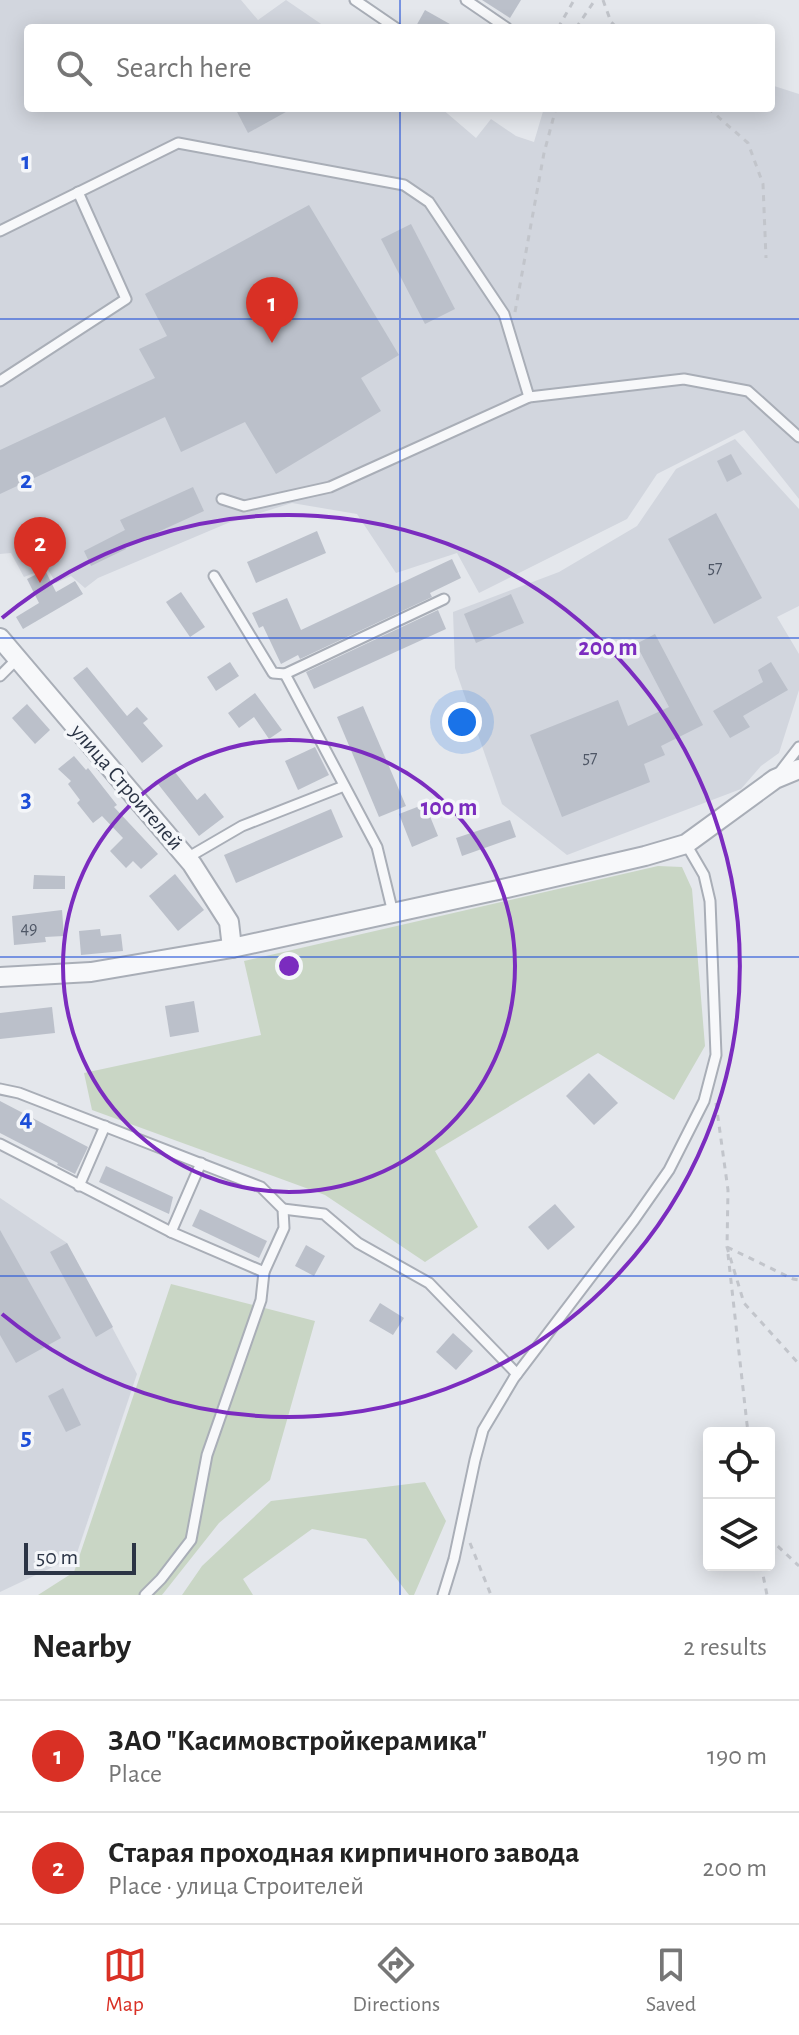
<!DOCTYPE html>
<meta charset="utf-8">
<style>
body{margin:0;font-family:"Alegreya Sans",sans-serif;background:#f6f6f6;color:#222}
.controls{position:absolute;right:24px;bottom:24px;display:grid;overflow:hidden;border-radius:8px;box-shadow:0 4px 20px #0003}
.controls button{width:72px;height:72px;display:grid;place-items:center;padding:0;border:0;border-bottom:2px solid #e0e0e0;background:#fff;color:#222;font:40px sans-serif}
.scale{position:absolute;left:24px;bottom:20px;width:112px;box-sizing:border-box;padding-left:8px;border:4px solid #2b3445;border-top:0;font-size:22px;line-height:28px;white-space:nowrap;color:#2b3445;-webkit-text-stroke:6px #f4f6f9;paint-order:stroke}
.you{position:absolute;left:462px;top:722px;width:28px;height:28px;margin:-20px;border:6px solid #fff;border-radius:50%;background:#1a73e8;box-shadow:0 0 0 12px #1a73e833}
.badge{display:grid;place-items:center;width:52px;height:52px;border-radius:50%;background:#d93025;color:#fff;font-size:26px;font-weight:700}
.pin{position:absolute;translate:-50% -66px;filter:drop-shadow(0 2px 4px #0008)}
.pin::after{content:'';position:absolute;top:42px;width:28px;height:24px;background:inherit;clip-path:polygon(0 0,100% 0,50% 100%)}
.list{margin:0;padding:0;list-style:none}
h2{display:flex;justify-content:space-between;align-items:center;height:104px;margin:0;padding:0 32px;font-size:34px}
h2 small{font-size:26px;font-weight:400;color:#767676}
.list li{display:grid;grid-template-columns:52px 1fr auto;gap:24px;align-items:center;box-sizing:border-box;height:112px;padding:0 32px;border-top:2px solid #e0e0e0}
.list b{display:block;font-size:30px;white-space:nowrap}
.list p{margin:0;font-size:26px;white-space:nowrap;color:#767676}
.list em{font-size:26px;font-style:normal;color:#767676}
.icon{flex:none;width:44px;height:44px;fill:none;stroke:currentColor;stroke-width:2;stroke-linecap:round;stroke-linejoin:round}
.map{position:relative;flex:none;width:799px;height:1595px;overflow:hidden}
.search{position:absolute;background:#fff;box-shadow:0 4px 20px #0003;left:24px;right:24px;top:24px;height:88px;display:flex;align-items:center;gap:20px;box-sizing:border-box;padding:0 28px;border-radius:8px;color:#767676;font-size:30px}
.sheet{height:328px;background:#fff}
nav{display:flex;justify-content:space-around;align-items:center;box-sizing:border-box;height:112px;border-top:2px solid #e0e0e0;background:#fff;font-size:22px;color:#767676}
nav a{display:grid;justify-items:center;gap:4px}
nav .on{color:#d93025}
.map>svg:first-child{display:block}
.built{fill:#d2d6de}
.green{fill:#c9d6c5}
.building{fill:#bbc0ca}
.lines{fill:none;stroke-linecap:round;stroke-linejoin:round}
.service-casing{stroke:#a9aeb7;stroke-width:13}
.minor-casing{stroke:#a9aeb7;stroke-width:22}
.path{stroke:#c2c5cb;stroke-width:3;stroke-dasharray:6 6;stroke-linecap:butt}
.service{stroke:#f7f8fa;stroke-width:9}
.minor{stroke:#f7f8fa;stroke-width:18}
.grid{fill:none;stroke:#1d4ed8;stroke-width:2;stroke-opacity:0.55}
.ring{fill:none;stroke:#7b2cbf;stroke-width:4}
.labels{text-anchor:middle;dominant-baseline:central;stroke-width:7;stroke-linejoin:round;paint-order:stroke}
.number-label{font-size:18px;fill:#4f5766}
.street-label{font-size:22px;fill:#2b3445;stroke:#f4f6f9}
.grid-label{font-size:26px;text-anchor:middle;font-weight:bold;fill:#1d4ed8;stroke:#f4f6f9;stroke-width:7;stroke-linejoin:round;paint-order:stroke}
.centre{fill:#7b2cbf;stroke:#f4f6f9;stroke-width:4}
.ring-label{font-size:24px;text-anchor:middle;font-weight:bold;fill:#7b2cbf;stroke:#f4f6f9;stroke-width:7;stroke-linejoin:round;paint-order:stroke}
</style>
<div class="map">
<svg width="799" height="1595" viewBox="0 0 799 1595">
<rect width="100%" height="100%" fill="#e4e7ec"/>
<g class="built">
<polygon points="0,0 241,0 258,20 286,0 327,28 28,28 28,108 441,108 476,138 491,119 516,136 534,142 544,108 771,108 771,85 799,94 799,499 744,430 657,474 627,519 479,593 457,553 396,573 357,514 292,503 228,523 98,578 85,588 71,576 56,583 47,568 24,577 11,553 0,554"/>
<polygon points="735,439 799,509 799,606 777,617 799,654 799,690 779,753 761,766 741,789 567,855 502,804 455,668 453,612 559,572 637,526 676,469"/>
<polygon points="0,1198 67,1243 137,1374 76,1556 0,1592"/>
</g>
<g class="green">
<polygon points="658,866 682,867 692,889 705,1046 674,1100 598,1053 435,1151 478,1227 425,1262 325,1195 92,1110 84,1073 261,1035 244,961"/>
<polygon points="171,1284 315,1321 270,1480 219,1523 162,1595 38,1595 74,1572"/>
<polygon points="425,1482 446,1521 414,1595 409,1595 366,1539 312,1529 243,1579 253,1595 182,1595 202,1566 271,1501"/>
</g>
<g class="building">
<polygon points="482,0 521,0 510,18"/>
<polygon points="425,10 457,28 415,28"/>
<polygon points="235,108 293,108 248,133"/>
<polygon points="309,205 399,355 361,378 381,411 276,474 245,422 181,452 165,417 0,494 0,450 155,378 139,349 167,336 145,294"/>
<polygon points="411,224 455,309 425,324 381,239"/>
<polygon points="731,454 742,474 727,482 717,461"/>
<polygon points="193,487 204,511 125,547 126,549 91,566 84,551 125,530 120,520"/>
<polygon points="716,513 762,598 714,624 668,539"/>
<polygon points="317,531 326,553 256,583 247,562"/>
<polygon points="452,559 461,578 430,593 432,597 300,659 298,655 281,664 263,626 259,628 252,613 287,598 301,630"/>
<polygon points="45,570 56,592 75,581 83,594 23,629 16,617 39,603 27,579"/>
<polygon points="181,592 205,627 190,637 166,602"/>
<polygon points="511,594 524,623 476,643 464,614"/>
<polygon points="438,610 446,629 314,689 306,672"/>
<polygon points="655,634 703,725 661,746 665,755 644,764 650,782 562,817 530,735 618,700 628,726 669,707 636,644"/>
<polygon points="230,662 239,676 216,691 207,677"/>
<polygon points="771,662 788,690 743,716 750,727 730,738 713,711 763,682 758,670"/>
<polygon points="87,667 127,716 137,707 148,719 143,723 163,746 142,763 73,678"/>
<polygon points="255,693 282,730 269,739 254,717 239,728 228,713"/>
<polygon points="27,704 50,730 35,744 12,718"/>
<polygon points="363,706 406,806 379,817 337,717"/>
<polygon points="315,747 329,775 298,790 285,761"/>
<polygon points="74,756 86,770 88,768 117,805 114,807 158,854 141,869 133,861 126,868 110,851 123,838 102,816 93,823 77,803 80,800 68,784 71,781 58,769"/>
<polygon points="174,771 197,800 205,793 224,817 199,836 158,784"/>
<polygon points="425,804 438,836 412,847 399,814"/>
<polygon points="331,809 343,837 236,883 224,855"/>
<polygon points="510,820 516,837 462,856 456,838"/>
<polygon points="175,874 204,910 178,931 149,896"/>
<polygon points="34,875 65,876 65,889 33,889"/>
<polygon points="62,910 64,936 45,937 46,942 14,945 12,916"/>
<polygon points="100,929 101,936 121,934 123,951 81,955 79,931"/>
<polygon points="194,1001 199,1032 170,1037 165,1006"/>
<polygon points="52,1007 55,1033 0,1039 0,1013"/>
<polygon points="589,1073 618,1103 594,1125 566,1096"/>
<polygon points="0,1101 88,1147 75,1174 57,1165 58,1163 0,1133"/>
<polygon points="106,1166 173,1197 169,1214 99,1182"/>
<polygon points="555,1204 575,1227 548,1250 528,1227"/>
<polygon points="200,1209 267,1241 259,1258 192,1226"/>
<polygon points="0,1230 61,1338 16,1363 0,1335"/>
<polygon points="67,1243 113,1327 96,1337 50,1252"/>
<polygon points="306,1245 325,1256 314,1276 295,1266"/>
<polygon points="380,1303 404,1318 393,1335 369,1321"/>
<polygon points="453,1333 473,1351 456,1370 436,1352"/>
<polygon points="63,1388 81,1425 66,1432 48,1396"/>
</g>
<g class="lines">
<defs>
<g id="service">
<polyline points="355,0 396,28"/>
<polyline points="466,0 507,28"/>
<polyline points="0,231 178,143 404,185 429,202 504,314 529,397"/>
<polyline points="0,381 126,299 78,192"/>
<polyline points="222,499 244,506 330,487 529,397 684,379 748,391 799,437"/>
<polyline points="214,576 273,673 285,674"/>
<polyline points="0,676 17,659"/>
<polyline points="779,773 799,747"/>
<polyline points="187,858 242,826 344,786"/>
<polyline points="393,913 377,847 285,674 444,599"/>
<polyline points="0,1089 19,1093 261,1187 283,1209 284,1228 264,1272 261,1300 207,1455 191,1540 161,1579 145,1595"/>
<polyline points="0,1144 171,1232 264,1272"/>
<polyline points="79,1186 105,1126"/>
<polyline points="283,1209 324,1214 358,1243 429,1283 517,1374"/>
<polyline points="171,1232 201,1163"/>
<polyline points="443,1595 454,1559 475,1460 483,1430 514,1378 634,1220 669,1170 704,1101 716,1055 710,901 704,875 686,844"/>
</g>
<g id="minor">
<polyline points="0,638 192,864 229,922 232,948"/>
<polyline points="0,977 91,972 232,948 498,890 645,856 686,844 775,779 799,769"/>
</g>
</defs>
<use href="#service" class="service-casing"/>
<use href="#minor" class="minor-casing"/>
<g class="path">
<polyline points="603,0 611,22 617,28"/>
<polyline points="558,28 574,0"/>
<polyline points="576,28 595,0"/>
<polyline points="708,108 748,143 763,184 766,258"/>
<polyline points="515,312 544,153 556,108"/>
<polyline points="716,1103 728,1190 727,1247 744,1303 799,1364"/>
<polyline points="727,1247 793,1279 799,1280"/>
<polyline points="728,1254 748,1433"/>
<polyline points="769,1538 799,1566"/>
<polyline points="470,1543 491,1595"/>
<polyline points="761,1565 767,1595"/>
</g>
<use href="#service" class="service"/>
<use href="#minor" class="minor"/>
</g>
<path class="grid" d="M400 0V28M400 108V1595M0 319H799M0 638H799M0 957H799M0 1276H799"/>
<g class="ring">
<circle cx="289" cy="966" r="226"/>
<path d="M2 618A451 451 0 1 1 2 1314"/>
</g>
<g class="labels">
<g class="number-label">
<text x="715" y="568">57</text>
<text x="590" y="758">57</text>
<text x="29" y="929">49</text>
</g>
<g class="street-label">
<text transform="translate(127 787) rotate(49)">улица Строителей</text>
</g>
</g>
<g class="grid-label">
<text x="26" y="169">1</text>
<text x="26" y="488">2</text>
<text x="26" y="807">3</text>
<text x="26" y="1126">4</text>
<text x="26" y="1445">5</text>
</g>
<circle cx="289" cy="966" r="12" class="centre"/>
<g class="ring-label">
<text x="608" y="655">200 m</text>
<text x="449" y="815">100 m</text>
</g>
</svg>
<div class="controls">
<button><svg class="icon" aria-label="locate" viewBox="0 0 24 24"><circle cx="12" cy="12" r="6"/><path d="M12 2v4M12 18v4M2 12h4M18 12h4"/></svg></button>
<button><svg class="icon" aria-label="layers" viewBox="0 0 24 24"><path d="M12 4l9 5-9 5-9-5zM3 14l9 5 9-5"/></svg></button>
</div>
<div class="scale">50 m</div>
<div class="you"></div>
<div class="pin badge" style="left:272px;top:343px">1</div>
<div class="pin badge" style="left:40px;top:583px">2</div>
<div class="search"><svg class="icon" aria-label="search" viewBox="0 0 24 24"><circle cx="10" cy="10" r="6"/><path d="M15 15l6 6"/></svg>Search here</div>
</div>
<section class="sheet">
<h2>Nearby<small>2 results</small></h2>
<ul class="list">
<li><span class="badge">1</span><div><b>ЗАО &quot;Касимовстройкерамика&quot;</b><p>Place</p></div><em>190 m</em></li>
<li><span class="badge">2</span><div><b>Старая проходная кирпичного завода</b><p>Place · улица Строителей</p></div><em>200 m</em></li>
</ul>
</section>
<nav>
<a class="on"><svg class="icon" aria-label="map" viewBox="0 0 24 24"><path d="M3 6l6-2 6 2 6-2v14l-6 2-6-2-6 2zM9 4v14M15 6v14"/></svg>Map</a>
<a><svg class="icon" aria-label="directions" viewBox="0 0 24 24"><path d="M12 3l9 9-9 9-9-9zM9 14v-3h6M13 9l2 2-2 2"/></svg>Directions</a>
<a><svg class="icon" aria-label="saved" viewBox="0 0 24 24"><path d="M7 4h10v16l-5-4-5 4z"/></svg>Saved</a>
</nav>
